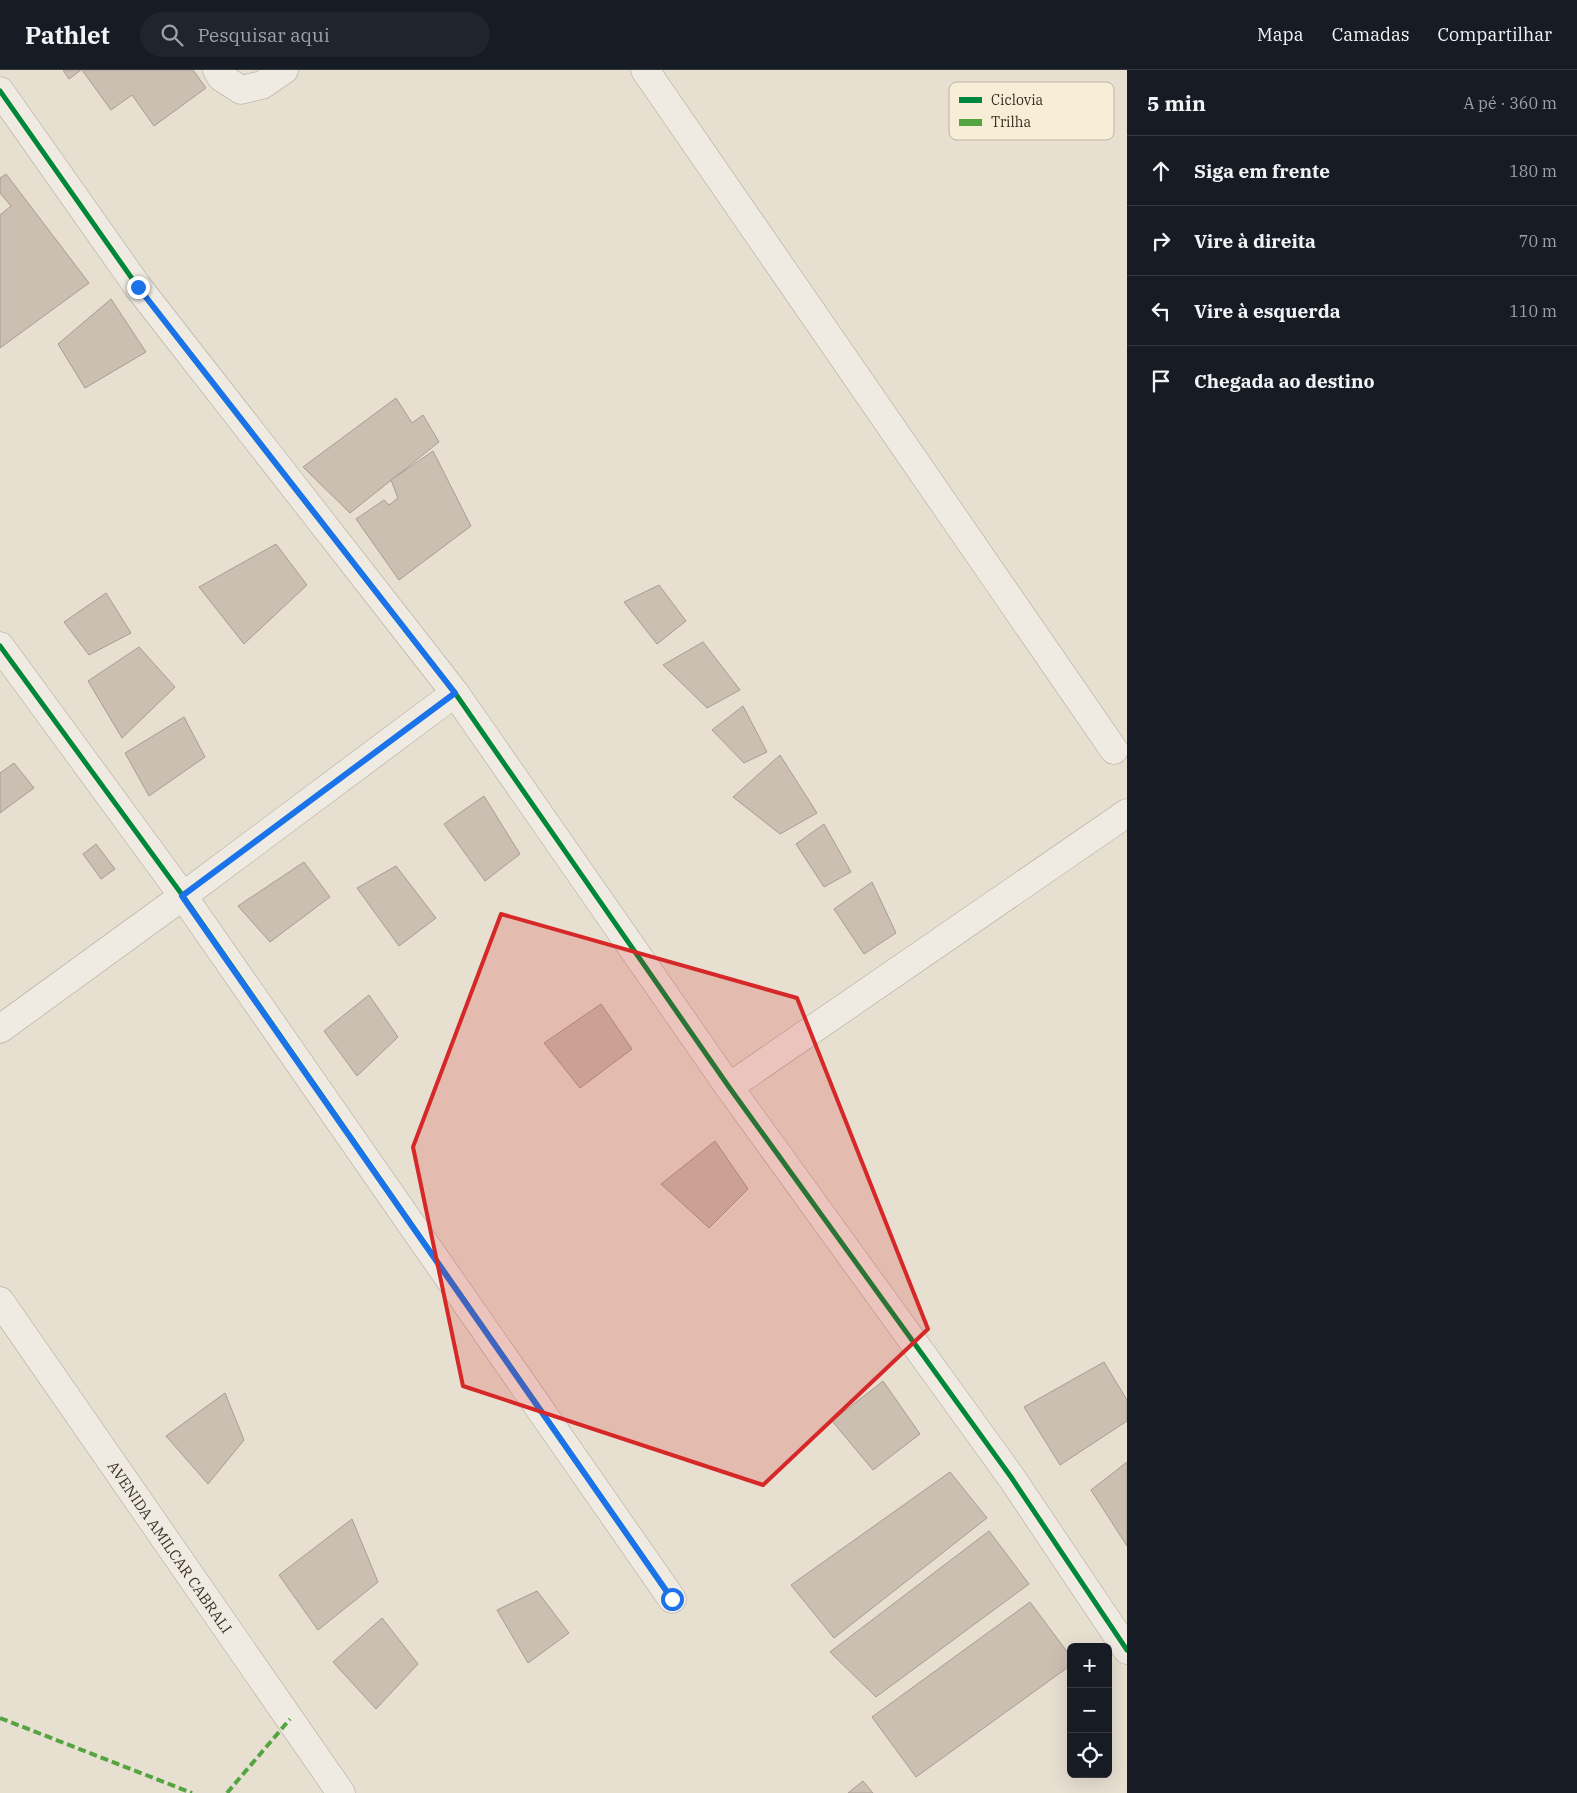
<!DOCTYPE html>
<html lang="pt">
<meta charset="utf-8">
<style>
body{margin:0;font-family:"IBM Plex Serif",serif;background:#20242c;color:#f1f3f6}
.controls{position:absolute;right:15px;bottom:15px;display:grid;overflow:hidden;border-radius:8px;box-shadow:0 5px 20px #0002}
.controls button{width:45px;height:45px;display:grid;place-items:center;padding:0;border:0;border-bottom:1px solid #363941;background:#171b24;color:#f1f3f6;font:25px sans-serif}
.stop{position:absolute;width:15px;height:15px;margin:-11px;border:4px solid #1a73e8;border-radius:50%;background:#fff}
.stop.end{background:#1a73e8;border-color:#fff;box-shadow:0 1px 5px #0008}
.list{margin:0;padding:0;list-style:none}
h2{display:flex;justify-content:space-between;align-items:center;height:65px;margin:0;padding:0 20px;font-size:21px}
h2 small{font-size:16px;font-weight:400;color:#9ea1a6}
.list li{display:grid;grid-template-columns:32px 1fr auto;gap:15px;align-items:center;box-sizing:border-box;height:70px;padding:0 20px;border-top:1px solid #363941}
.list b{display:block;font-size:19px;white-space:nowrap}
.list em{font-size:16px;font-style:normal;color:#9ea1a6}
.icon{flex:none;width:28px;height:28px;fill:none;stroke:currentColor;stroke-width:2;stroke-linecap:round;stroke-linejoin:round}
.map{position:relative;flex:none;width:1127px;height:1723px;overflow:hidden}
header{display:flex;align-items:center;gap:30px;box-sizing:border-box;height:70px;padding:0 25px;background:#171b24;border-bottom:1px solid #363941}
header strong{font-size:24px}
nav{display:flex;gap:28px;margin-inline-start:auto;font-size:18px}
.search{width:350px;height:45px;background:#20242c;display:flex;align-items:center;gap:12px;box-sizing:border-box;padding:0 18px;border-radius:28px;color:#9ea1a6;font-size:19px}
main{display:flex}
aside{flex:1;background:#171b24}
.map>svg:first-child{display:block}
.building{fill:#cbbfb2;stroke:#a89c90}
.lines{fill:none;stroke-linecap:round;stroke-linejoin:round}
.minor-casing{stroke:#ada599;stroke-width:29}
.minor{stroke:#efebe3;stroke-width:28}
.quiet{stroke:#54a441;stroke-width:4;stroke-dasharray:8 4;stroke-linecap:butt}
.cycleway-casing{stroke:#f7eed8;stroke-width:8}
.cycleway{stroke:#00873e;stroke-width:5}
.route{stroke:#1a73e8;stroke-width:6}
.marked{fill:#d62828;fill-opacity:0.2;stroke:#d62828;stroke-width:4;stroke-linejoin:round}
.labels{text-anchor:middle;dominant-baseline:central;stroke-width:4;stroke-linejoin:round;paint-order:stroke}
.street-label{font-size:15px;fill:#3d2e20;stroke:#f7eed8}
.key{fill:#f7eed8;stroke:#bfb4a1;stroke-width:1}
.key-label{font-size:14px;fill:#3d2e20}
</style>
<header>
<strong>Pathlet</strong>
<div class="search"><svg class="icon" aria-label="search" viewBox="0 0 24 24"><circle cx="10" cy="10" r="6"/><path d="M15 15l6 6"/></svg>Pesquisar aqui</div>
<nav><a>Mapa</a><a>Camadas</a><a>Compartilhar</a></nav>
</header>
<main>
<div class="map">
<svg width="1127" height="1723" viewBox="0 0 1127 1723">
<rect width="100%" height="100%" fill="#e7e0d1"/>
<g class="building">
<polygon points="63,0 81,0 69,9"/>
<polygon points="82,0 193,0 206,18 154,56 132,25 111,40"/>
<polygon points="6,104 89,213 0,278 0,145 11,136 0,123 0,108"/>
<polygon points="111,229 146,282 85,318 58,274"/>
<polygon points="396,328 412,353 423,345 439,372 350,443 303,397"/>
<polygon points="433,381 471,456 399,510 356,449 384,430 389,435 398,428 391,410"/>
<polygon points="276,474 307,515 244,574 199,517"/>
<polygon points="659,515 686,551 657,574 624,532"/>
<polygon points="106,523 131,563 89,585 64,552"/>
<polygon points="703,572 740,620 707,638 663,595"/>
<polygon points="139,577 175,617 122,668 88,611"/>
<polygon points="743,636 767,682 744,693 712,660"/>
<polygon points="184,647 205,687 149,726 125,683"/>
<polygon points="780,685 817,743 780,764 733,727"/>
<polygon points="14,693 34,718 0,743 0,703"/>
<polygon points="484,726 520,784 485,811 444,754"/>
<polygon points="824,754 851,802 824,817 796,774"/>
<polygon points="96,774 115,799 101,809 83,784"/>
<polygon points="304,792 330,827 270,872 238,836"/>
<polygon points="396,796 436,848 399,876 357,818"/>
<polygon points="872,812 896,863 864,884 834,839"/>
<polygon points="369,925 398,967 357,1006 324,961"/>
<polygon points="601,934 632,979 580,1018 544,973"/>
<polygon points="715,1071 748,1119 709,1158 661,1114"/>
<polygon points="1104,1292 1127,1330 1127,1351 1060,1395 1024,1337"/>
<polygon points="883,1311 920,1364 873,1400 832,1351"/>
<polygon points="225,1323 244,1370 208,1414 166,1366"/>
<polygon points="1127,1392 1127,1476 1091,1420"/>
<polygon points="950,1402 987,1448 834,1568 791,1515"/>
<polygon points="352,1449 378,1512 318,1560 279,1505"/>
<polygon points="989,1461 1029,1514 876,1627 830,1582"/>
<polygon points="537,1521 569,1563 528,1593 497,1540"/>
<polygon points="1030,1532 1071,1587 1071,1595 916,1707 872,1647"/>
<polygon points="382,1548 418,1594 376,1639 333,1592"/>
<polygon points="863,1711 873,1723 848,1723"/>
</g>
<g class="lines">
<defs>
<g id="minor">
<polyline points="217,0 221,7 241,20 262,15 284,0"/>
<polyline points="645,0 1114,680"/>
<polyline points="0,21 138,217 455,623 729,1017 1011,1407 1127,1580"/>
<polyline points="0,576 183,826 672,1529"/>
<polyline points="0,959 183,826 455,623"/>
<polyline points="729,1017 1127,743"/>
<path id="s1" d="M0 1231 341 1723"/>
</g>
</defs>
<use href="#minor" class="minor-casing"/>
<use href="#minor" class="minor"/>
<g class="quiet">
<polyline points="0,1648 192,1723"/>
<polyline points="227,1723 290,1649"/>
</g>
<defs>
<g id="cycleway">
<polyline points="0,21 138,217 455,623 729,1017 1011,1407 1127,1580"/>
<polyline points="0,576 183,826 672,1529"/>
</g>
</defs>
<use href="#cycleway" class="cycleway-casing"/>
<use href="#cycleway" class="cycleway"/>
</g>
<g class="lines">
<polyline class="route" points="138,217 455,623 182,826 672,1529"/>
</g>
<path class="marked" d="M501 844 797 928 928 1259 763 1415 463 1316 413 1077Z"/>
<g class="labels">
<g class="street-label">
<text stroke="none"><textPath href="#s1" startOffset="299">AVENIDA AMILCAR CABRALI</textPath></text>
</g>
</g>
<rect x="949" y="12" width="165" height="58" rx="8" class="key"/>
<rect x="959" y="27" width="23" height="6" fill="#00873e"/>
<rect x="959" y="49" width="23" height="7" fill="#54a441"/>
<g class="key-label">
<text x="991" y="35">Ciclovia</text>
<text x="991" y="57">Trilha</text>
</g>
</svg>
<div class="controls">
<button>+</button>
<button>−</button>
<button><svg class="icon" aria-label="locate" viewBox="0 0 24 24"><circle cx="12" cy="12" r="6"/><path d="M12 2v4M12 18v4M2 12h4M18 12h4"/></svg></button>
</div>
<div class="stop" style="left:672px;top:1529px"></div>
<div class="stop end" style="left:138px;top:217px"></div>
</div>
<aside>
<h2>5 min<small>A pé · 360 m</small></h2>
<ul class="list">
<li><svg class="icon" aria-label="ahead" viewBox="0 0 24 24"><path d="M12 20V5M6 11l6-6 6 6"/></svg><div><b>Siga em frente</b></div><em>180 m</em></li>
<li><svg class="icon" aria-label="right" viewBox="0 0 24 24"><path d="M7 20v-9h11M14 6l5 5-5 5"/></svg><div><b>Vire à direita</b></div><em>70 m</em></li>
<li><svg class="icon" aria-label="left" viewBox="0 0 24 24"><path d="M17 20v-9H6M10 6l-5 5 5 5"/></svg><div><b>Vire à esquerda</b></div><em>110 m</em></li>
<li><svg class="icon" aria-label="arrive" viewBox="0 0 24 24"><path d="M6 21V4h12l-3 4 3 4H6"/></svg><div><b>Chegada ao destino</b></div></li>
</ul>
</aside>
</main>
